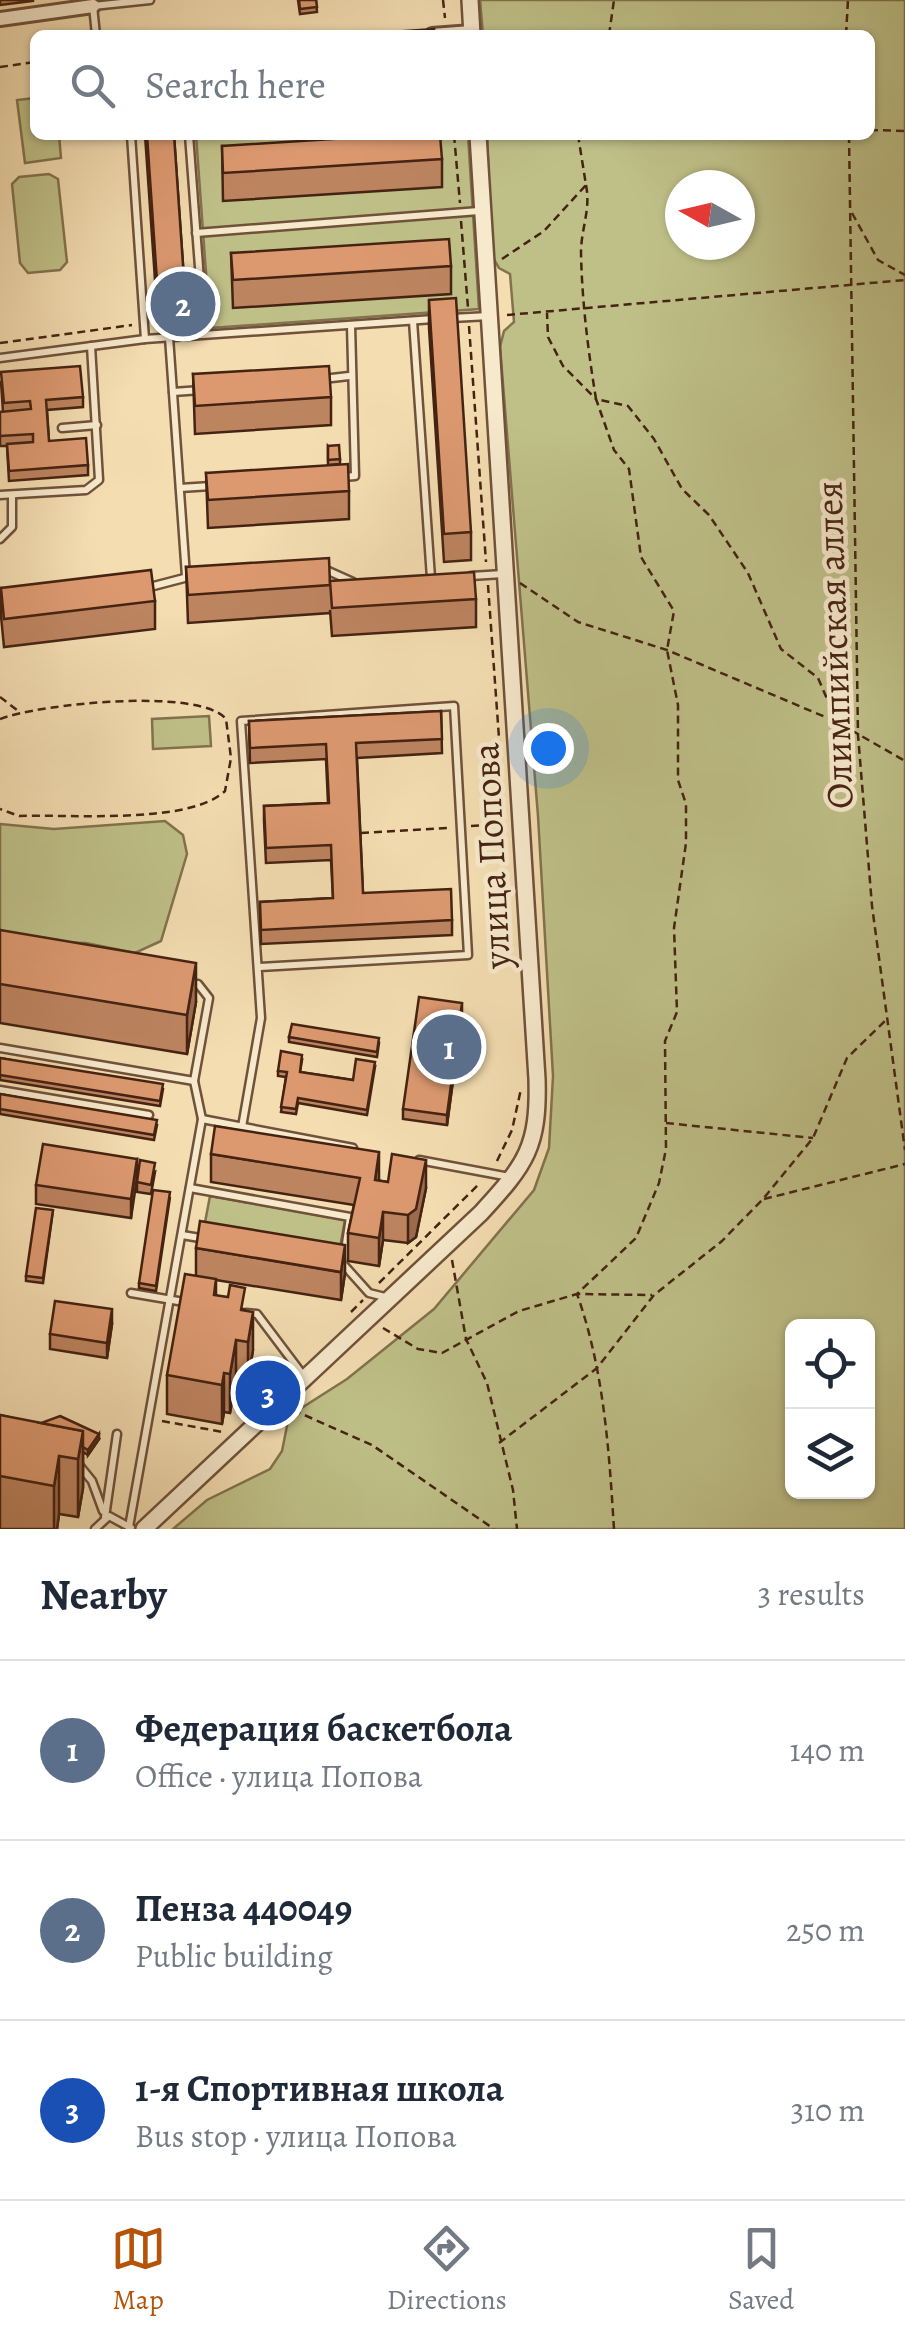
<!DOCTYPE html>
<meta charset="utf-8">
<style>
body{margin:0;font-family:Alegreya,serif;background:#f2f2f3;color:#1f2937}
.controls{position:absolute;right:30px;bottom:30px;display:grid;overflow:hidden;border-radius:15px;box-shadow:0 2px 8px #0004}
.controls button{width:90px;height:90px;display:grid;place-items:center;padding:0;border:0;border-bottom:2px solid #e0e1e3;background:#fff;color:#1f2937;font:50px sans-serif}
.compass{position:absolute;left:665px;top:170px;width:90px;height:90px;border-radius:50%;background:#fff;box-shadow:0 2px 8px #0004;rotate:278deg}
.you{position:absolute;left:548px;top:748px;width:35px;height:35px;margin:-25px;border:8px solid #fff;border-radius:50%;background:#1a73e8;box-shadow:0 0 0 15px #1a73e833}
.badge{display:grid;place-items:center;width:65px;height:65px;border-radius:50%;background:#b45309;color:#fff;font-size:32px;font-weight:700}
.pin{position:absolute;translate:-50% -50%;border:5px solid #fff;box-shadow:0 2px 10px #0006}
.list{margin:0;padding:0;list-style:none}
h2{display:flex;justify-content:space-between;align-items:center;height:130px;margin:0;padding:0 40px;font-size:42px}
h2 small{font-size:32px;font-weight:400;color:#747a83}
.list li{display:grid;grid-template-columns:65px 1fr auto;gap:30px;align-items:center;box-sizing:border-box;height:180px;padding:0 40px;border-top:2px solid #e0e1e3}
.list b{display:block;font-size:38px;white-space:nowrap}
.list p{margin:0;font-size:32px;white-space:nowrap;color:#747a83}
.list em{font-size:32px;font-style:normal;color:#747a83}
.icon{flex:none;width:55px;height:55px;fill:none;stroke:currentColor;stroke-width:2;stroke-linecap:round;stroke-linejoin:round}
.map{position:relative;flex:none;width:905px;height:1529px;overflow:hidden}
.search{position:absolute;background:#fff;box-shadow:0 2px 8px #0004;left:30px;right:30px;top:30px;height:110px;display:flex;align-items:center;gap:25px;box-sizing:border-box;padding:0 35px;border-radius:15px;color:#747a83;font-size:38px}
.sheet{height:670px;background:#fff}
nav{display:flex;justify-content:space-around;align-items:center;box-sizing:border-box;height:140px;border-top:2px solid #e0e1e3;background:#fff;font-size:28px;color:#747a83}
nav a{display:grid;justify-items:center;gap:5px}
nav .on{color:#b45309}
.map>svg:first-child{display:block}
.green{fill:#bfc088;stroke:#82724d;stroke-width:2.5;fill-rule:evenodd}
.lines{fill:none;stroke-linecap:round;stroke-linejoin:round}
.service-casing{stroke:#70523a;stroke-width:11}
.minor-casing{stroke:#70523a;stroke-width:18}
.tertiary-casing{stroke:#70523a;stroke-width:20}
.path{stroke:#452312;stroke-width:2.5;stroke-dasharray:8 5;stroke-linecap:butt}
.service{stroke:#f7e9cc;stroke-width:6}
.minor{stroke:#f7e9cc;stroke-width:12}
.tertiary{stroke:#f7e9cc;stroke-width:15}
.wall{fill:#bd8460;stroke:#452312;stroke-width:2.5}
.shaded-wall{fill:#9a6b4e;stroke:#452312;stroke-width:2.5}
.building{fill:#dc9970;stroke:#452312;stroke-width:2.5}
.labels{text-anchor:middle;dominant-baseline:central;stroke-width:9;stroke-linejoin:round;paint-order:stroke}
.street-label{font-size:38px;fill:#452312;stroke:#f7e9cc}
</style>
<div class="map">
<svg width="905" height="1529" viewBox="0 0 905 1529">
<rect width="100%" height="100%" fill="#f3ddb1"/>
<filter id="stains"><feTurbulence type="fractalNoise" baseFrequency=".002" numOctaves="4"/><feColorMatrix values="0 0 0 0 .2 0 0 0 0 .09 0 0 0 0 .02 0 0 0 .5 -.17"/></filter>
<radialGradient id="worn" r=".72"><stop offset=".6" stop-color="#630" stop-opacity="0"/><stop offset="1" stop-color="#630" stop-opacity=".3"/></radialGradient>
<g class="green">
<path d="M480 0H905V1529H173L207 1500 270 1469 282 1451 289 1416 347 1379 434 1309 534 1190 549 1148 553 1076 538 816 500 347 504 331 514 322 510 274 499 268 492 256 487 135H870V35H483ZM680 185H740V245H680ZM792 1326H868V1492H792Z"/>
<polygon points="35,98 35,135 59,135 61,158 25,163 17,100"/>
<polygon points="196,135 468,135 479,309 210,328"/>
<polygon points="49,174 58,179 67,262 60,270 28,273 20,263 12,184 19,177"/>
<polygon points="209,716 211,746 153,749 152,719"/>
<polygon points="165,821 183,835 187,854 161,941 135,953 86,943 0,941 0,824 54,829"/>
<polygon points="210,1196 345,1220 338,1258 203,1233"/>
</g>
<g class="lines">
<defs>
<g id="service">
<polyline points="93,6 150,0"/>
<polyline points="93,6 96,35"/>
<polyline points="131,135 145,339"/>
<polyline points="189,135 204,333"/>
<polyline points="196,233 479,211"/>
<polyline points="452,318 489,316"/>
<polyline points="413,321 431,578"/>
<polyline points="169,337 186,576"/>
<polyline points="0,358 145,339 434,319"/>
<polyline points="323,379 349,376"/>
<polyline points="173,392 201,390"/>
<polyline points="62,428 97,425"/>
<polyline points="343,477 355,476 351,325"/>
<polyline points="180,488 211,486"/>
<polyline points="0,495 86,490 99,480 91,346"/>
<polyline points="0,539 12,527 12,495"/>
<polyline points="324,569 353,582"/>
<polyline points="471,576 503,574"/>
<polyline points="146,588 192,576"/>
<polyline points="0,1048 194,1081"/>
<polyline points="0,1090 149,1115"/>
<polyline points="202,1119 353,1148"/>
<polyline points="242,1127 261,1018 241,721 454,706 468,955 260,967"/>
<polyline points="419,1160 510,1177"/>
<polyline points="190,1188 350,1217 343,1264 369,1293 389,1298"/>
<polyline points="182,1235 206,1239"/>
<polyline points="131,1293 184,1302"/>
<polyline points="246,1313 257,1314 303,1375"/>
<polyline points="79,1465 92,1481 103,1511"/>
<polyline points="105,1517 117,1434"/>
<polyline points="129,1527 202,1119 194,1081 209,998 198,984 189,983"/>
<polyline points="95,1529 109,1516 131,1528"/>
</g>
<g id="minor">
<polyline points="0,19 93,6"/>
<polyline points="432,35 472,32"/>
</g>
<g id="tertiary">
<polyline points="470,0 472,35"/>
<path d="M144 1529 481 1213C526 1164 539 1147 537 1079L478 135"/>
</g>
</defs>
<use href="#service" class="service-casing"/>
<use href="#minor" class="minor-casing"/>
<use href="#tertiary" class="tertiary-casing"/>
<g class="path">
<polyline points="443,0 445,18"/>
<polyline points="609,35 614,0"/>
<polyline points="846,35 848,0"/>
<polyline points="0,67 35,62"/>
<polyline points="870,130 905,131"/>
<polyline points="454,135 460,203"/>
<polyline points="849,135 858,735 872,906 905,1150"/>
<path d="M586 185C591 210 581 228 581 253 582 302 588 350 596 399L628 406 654 439 682 489 709 515 748 573 781 649 818 678 837 722"/>
<polyline points="852,213 878,260 905,275"/>
<polyline points="461,221 468,308"/>
<polyline points="502,259 544,231 586,185 578,135"/>
<polyline points="507,315 905,280"/>
<polyline points="469,326 486,562"/>
<polyline points="0,343 132,325"/>
<polyline points="520,583 578,622 667,650 837,722 905,761"/>
<polyline points="488,585 500,752"/>
<polyline points="0,697 17,710"/>
<path d="M0 719C39 704 199 687 226 719L231 758 225 791C189 825 69 814 19 816L0 809"/>
<polyline points="471,826 508,824"/>
<polyline points="361,833 448,828"/>
<polyline points="666,1123 813,1138"/>
<polyline points="497,1161 512,1130 521,1089"/>
<polyline points="764,1199 905,1164"/>
<polyline points="452,1260 466,1339 487,1383 513,1490 517,1529"/>
<polyline points="379,1283 480,1183"/>
<polyline points="351,1312 363,1300"/>
<polyline points="383,1328 418,1349 442,1353 519,1311 577,1294 636,1238 659,1183 666,1149 665,1041 677,1012 674,928 686,843 686,804 678,780 678,705 667,650 674,611 641,557 629,469 614,450 596,399 563,366 548,337 547,313"/>
<polyline points="293,1410 372,1445 494,1529"/>
<polyline points="162,1421 223,1432"/>
<polyline points="499,1443 597,1368 654,1295 722,1241 763,1199 813,1138 847,1058 887,1019"/>
<path d="M614 1529C609 1450 604 1370 577 1294L652 1295"/>
</g>
<use href="#service" class="service"/>
<use href="#minor" class="minor"/>
<use href="#tertiary" class="tertiary"/>
</g>
<g class="wall">
<polygon points="0,0 33,0 33,1 0,5"/>
<polygon points="298,0 316,0 317,12 300,14"/>
<polygon points="145,135 174,135 184,279 184,307 157,309"/>
<polygon points="222,146 442,159 442,187 223,201"/>
<polygon points="231,253 451,266 451,294 233,308"/>
<polygon points="429,300 471,532 471,560 444,562 429,328"/>
<polygon points="193,374 331,397 331,425 195,434"/>
<polygon points="1,382 83,397 83,407 47,410 49,441 88,465 88,475 9,481 7,446 0,446 0,412 3,412"/>
<polygon points="328,446 340,459 340,464 328,465"/>
<polygon points="206,473 349,491 349,519 208,528"/>
<polygon points="186,567 476,599 476,627 332,636 330,610 330,613 188,623"/>
<polygon points="1,588 155,601 155,629 4,647 1,616"/>
<polygon points="441,711 442,753 357,758 363,893 452,920 452,935 261,944 260,902 333,898 331,860 266,863 264,821 264,806 328,803 326,759 250,763 249,721"/>
<polygon points="0,930 196,1002 187,1054 0,1023"/>
<polygon points="462,1013 447,1125 403,1119 403,1109"/>
<polygon points="289,1037 379,1043 377,1057 289,1042"/>
<polygon points="0,1058 163,1089 160,1106 0,1080"/>
<polygon points="302,1060 300,1072 353,1080 375,1067 367,1115 298,1103 296,1114 281,1112 286,1077 278,1076 278,1071"/>
<polygon points="0,1094 157,1125 154,1140 0,1114"/>
<polygon points="211,1154 426,1188 416,1237 408,1243 383,1240 379,1266 348,1261 348,1233 354,1205 211,1182"/>
<polygon points="137,1159 131,1218 36,1204 36,1185"/>
<polygon points="155,1172 151,1194 137,1192 137,1182"/>
<polygon points="170,1197 156,1291 139,1288 139,1283"/>
<polygon points="53,1210 43,1283 26,1281 26,1276"/>
<polygon points="196,1248 345,1273 341,1300 216,1280 216,1295 245,1310 253,1350 248,1380 236,1378 230,1413 224,1412 222,1424 167,1414 167,1375 196,1276"/>
<polygon points="112,1324 107,1358 50,1349 50,1334"/>
<polygon points="0,1415 99,1439 88,1455 83,1452 83,1488 78,1517 59,1514 57,1529 0,1529"/>
</g>
<g class="shaded-wall">
<polygon points="196,963 196,1002 187,1054 187,1015"/>
<polygon points="462,1003 462,1013 447,1125 447,1115"/>
<polygon points="379,1152 379,1180 375,1208 375,1180"/>
<polygon points="137,1159 137,1178 131,1218 131,1199"/>
<polygon points="426,1160 426,1188 416,1237 408,1243 408,1215"/>
<polygon points="383,1212 383,1240 379,1266 379,1238"/>
<polygon points="345,1245 345,1273 341,1300 341,1272"/>
<polygon points="112,1309 112,1324 107,1358 107,1343"/>
<polygon points="253,1312 253,1350 248,1380 248,1342"/>
<polygon points="236,1340 236,1378 230,1413 230,1374"/>
<polygon points="224,1373 224,1412 222,1424 222,1385"/>
<polygon points="83,1431 83,1488 78,1517 78,1459"/>
<polygon points="99,1434 99,1439 88,1455 88,1450"/>
<polygon points="59,1456 59,1514 57,1529 54,1529 54,1486"/>
</g>
<g class="building">
<polygon points="299,0 316,0 317,7 300,9"/>
<polygon points="434,29 435,35 346,35"/>
<polygon points="147,135 174,135 184,279 157,281"/>
<polygon points="395,135 440,135 442,159 223,173 222,146"/>
<polygon points="449,239 451,266 233,280 231,253"/>
<polygon points="456,298 471,532 444,534 429,300"/>
<polygon points="80,366 83,397 46,400 49,441 86,438 88,465 9,471 7,444 33,442 33,434 0,436 0,412 31,409 30,401 4,403 1,372"/>
<polygon points="329,366 331,397 195,406 193,374"/>
<polygon points="339,445 340,459 328,460 328,446"/>
<polygon points="348,464 349,491 208,500 206,473"/>
<polygon points="329,558 330,585 188,595 186,567"/>
<polygon points="151,570 155,601 4,619 1,588"/>
<polygon points="474,572 476,599 332,608 330,581"/>
<polygon points="441,711 442,739 356,743 363,893 451,889 452,920 261,930 260,902 333,898 331,845 266,848 264,806 329,803 326,744 250,748 249,721"/>
<polygon points="0,930 196,963 187,1015 0,984"/>
<polygon points="419,997 462,1003 447,1115 403,1109"/>
<polygon points="292,1024 379,1038 377,1052 289,1037"/>
<polygon points="281,1051 302,1055 300,1072 353,1080 356,1059 375,1062 367,1110 298,1098 296,1109 281,1107 287,1072 278,1071"/>
<polygon points="0,1058 163,1084 160,1101 0,1075"/>
<polygon points="0,1094 157,1120 154,1135 0,1109"/>
<polygon points="215,1126 379,1152 375,1180 388,1182 392,1154 426,1160 416,1209 408,1215 383,1212 379,1238 348,1233 360,1178 211,1154"/>
<polygon points="43,1144 137,1159 131,1199 36,1185"/>
<polygon points="140,1160 155,1163 151,1185 137,1182"/>
<polygon points="153,1190 170,1192 156,1286 139,1283"/>
<polygon points="36,1208 53,1210 43,1278 26,1276"/>
<polygon points="200,1221 345,1245 341,1272 196,1248"/>
<polygon points="185,1274 216,1279 214,1295 228,1297 230,1285 245,1288 241,1310 253,1312 248,1342 236,1340 230,1374 224,1373 222,1385 167,1375"/>
<polygon points="55,1301 112,1309 107,1343 50,1334"/>
<polygon points="0,1415 83,1431 78,1459 59,1456 54,1486 0,1476"/>
<polygon points="60,1416 99,1434 88,1450 83,1447 83,1431 41,1423"/>
</g>
<g class="labels">
<g class="street-label">
<text transform="translate(834 645) rotate(-92)">Олимпийская аллея</text>
<text transform="translate(491 856) rotate(-93)">улица Попова</text>
</g>
</g>
<rect width="100%" height="100%" filter="url(#stains)"/>
<rect width="100%" height="100%" fill="url(#worn)"/>
</svg>
<div class="controls">
<button><svg class="icon" aria-label="locate" viewBox="0 0 24 24"><circle cx="12" cy="12" r="6"/><path d="M12 2v4M12 18v4M2 12h4M18 12h4"/></svg></button>
<button><svg class="icon" aria-label="layers" viewBox="0 0 24 24"><path d="M12 4l9 5-9 5-9-5zM3 14l9 5 9-5"/></svg></button>
</div>
<svg class="compass" viewBox="-18 -18 36 36"><path d="M0-13l5 13h-10z" fill="#e53935"/><path d="M0 13l5-13h-10z" fill="#747a83"/></svg>
<div class="you"></div>
<div class="pin badge" style="left:449px;top:1047px;background:#5c6f8a">1</div>
<div class="pin badge" style="left:183px;top:304px;background:#5c6f8a">2</div>
<div class="pin badge" style="left:268px;top:1393px;background:#1a4fb4">3</div>
<div class="search"><svg class="icon" aria-label="search" viewBox="0 0 24 24"><circle cx="10" cy="10" r="6"/><path d="M15 15l6 6"/></svg>Search here</div>
</div>
<section class="sheet">
<h2>Nearby<small>3 results</small></h2>
<ul class="list">
<li><span class="badge" style="background:#5c6f8a">1</span><div><b>Федерация баскетбола</b><p>Office · улица Попова</p></div><em>140 m</em></li>
<li><span class="badge" style="background:#5c6f8a">2</span><div><b>Пенза 440049</b><p>Public building</p></div><em>250 m</em></li>
<li><span class="badge" style="background:#1a4fb4">3</span><div><b>1-я Спортивная школа</b><p>Bus stop · улица Попова</p></div><em>310 m</em></li>
</ul>
</section>
<nav>
<a class="on"><svg class="icon" aria-label="map" viewBox="0 0 24 24"><path d="M3 6l6-2 6 2 6-2v14l-6 2-6-2-6 2zM9 4v14M15 6v14"/></svg>Map</a>
<a><svg class="icon" aria-label="directions" viewBox="0 0 24 24"><path d="M12 3l9 9-9 9-9-9zM9 14v-3h6M13 9l2 2-2 2"/></svg>Directions</a>
<a><svg class="icon" aria-label="saved" viewBox="0 0 24 24"><path d="M7 4h10v16l-5-4-5 4z"/></svg>Saved</a>
</nav>
